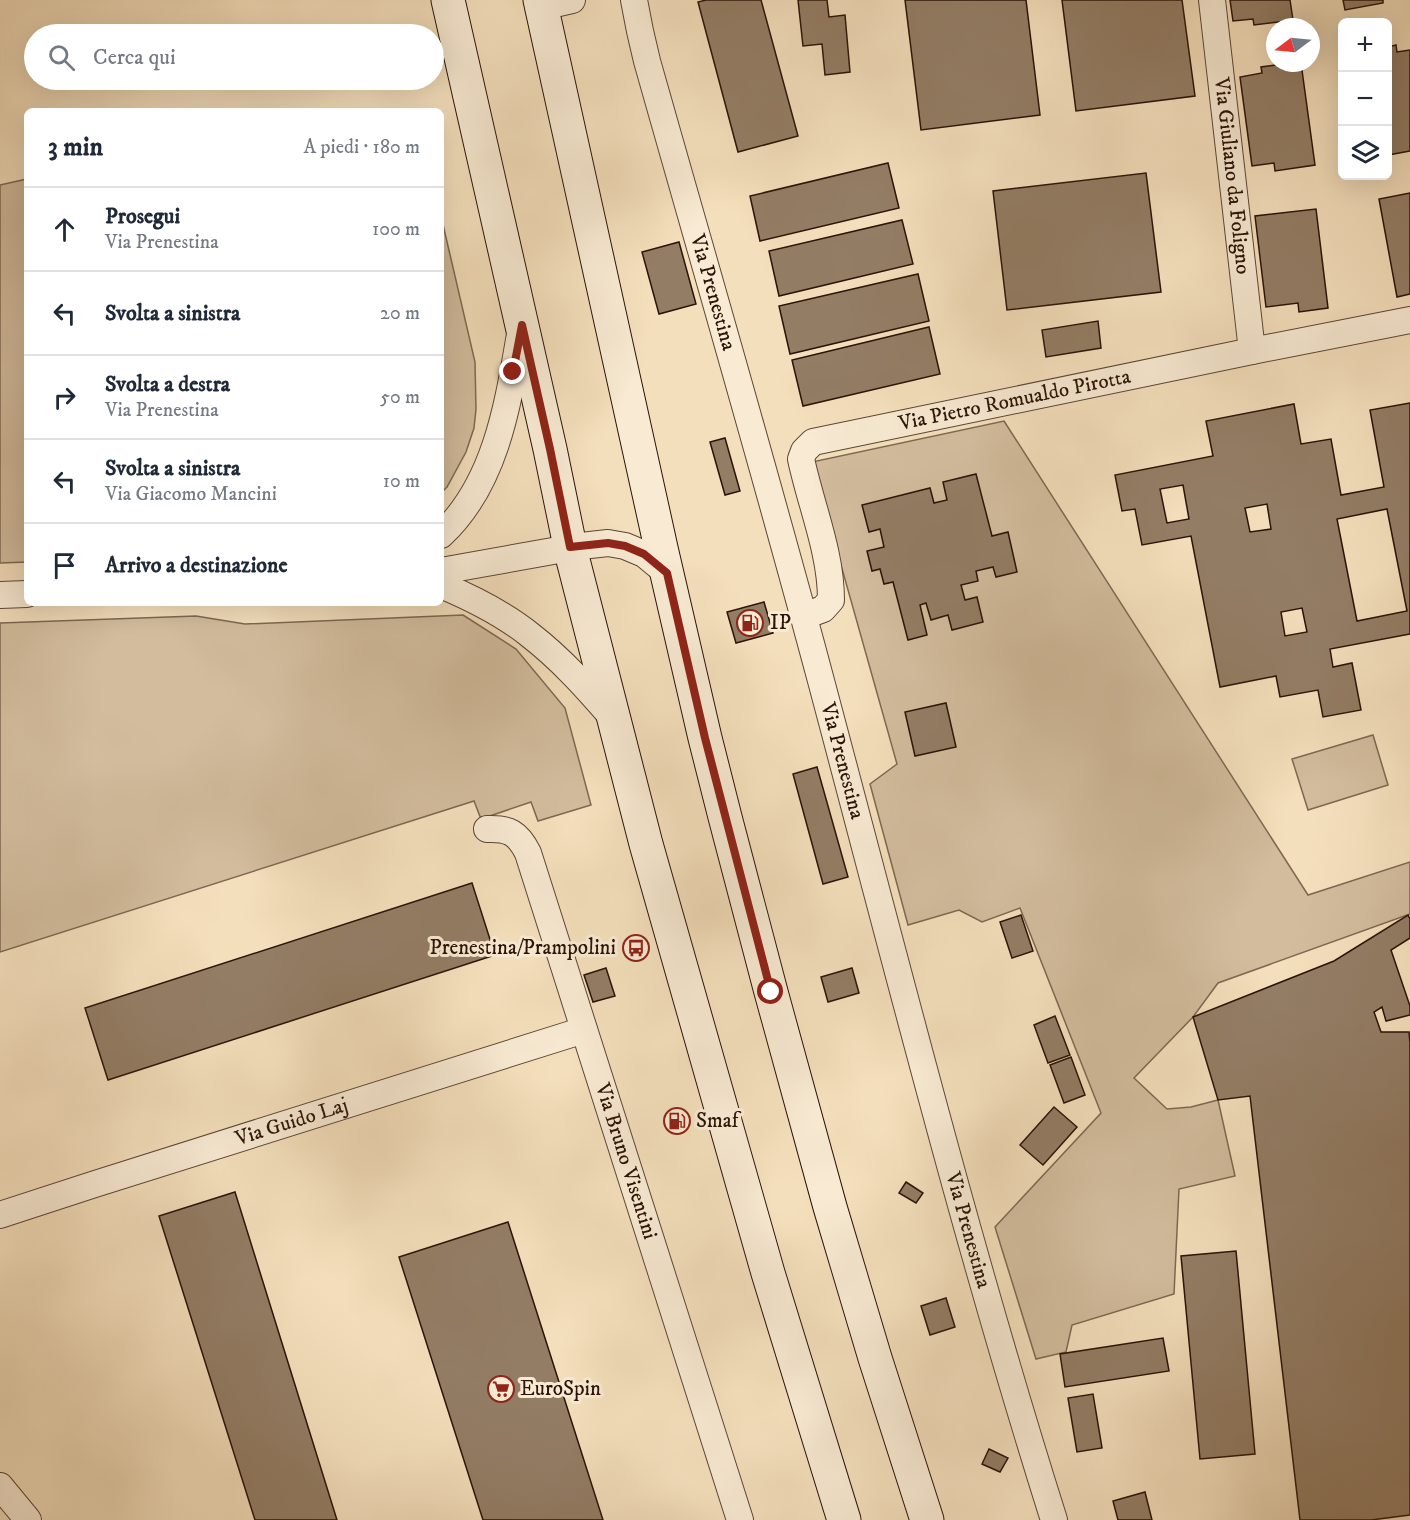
<!DOCTYPE html>
<html lang="it">
<meta charset="utf-8">
<style>
body{margin:0;font-family:"IM FELL DW Pica",serif;background:#f2f2f3;color:#1f2937}
.controls{position:absolute;right:18px;top:18px;display:grid;overflow:hidden;border-radius:9px;box-shadow:0 6px 24px #0002}
.controls button{width:54px;height:54px;display:grid;place-items:center;padding:0;border:0;border-bottom:2px solid #e0e1e3;background:#fff;color:#1f2937;font:30px sans-serif}
.compass{position:absolute;left:1266px;top:18px;width:54px;height:54px;border-radius:50%;background:#fff;box-shadow:0 6px 24px #0002;rotate:254deg}
.stop{position:absolute;width:18px;height:18px;margin:-14px;border:4px solid #8f2418;border-radius:50%;background:#fff}
.stop.end{background:#8f2418;border-color:#fff;box-shadow:0 2px 6px #0008}
.list{margin:0;padding:0;list-style:none}
h2{display:flex;justify-content:space-between;align-items:center;height:78px;margin:0;padding:0 24px;font-size:26px}
h2 small{font-size:20px;font-weight:400;color:#747a83}
.list li{display:grid;grid-template-columns:39px 1fr auto;gap:18px;align-items:center;box-sizing:border-box;height:84px;padding:0 24px;border-top:2px solid #e0e1e3}
.list b{display:block;font-size:22px;white-space:nowrap}
.list p{margin:0;font-size:20px;white-space:nowrap;color:#747a83}
.list em{font-size:20px;font-style:normal;color:#747a83}
.icon{flex:none;width:33px;height:33px;fill:none;stroke:currentColor;stroke-width:2;stroke-linecap:round;stroke-linejoin:round}
.map{position:relative;flex:none;width:1410px;height:1520px;overflow:hidden}
.search{position:absolute;background:#fff;box-shadow:0 6px 24px #0002;left:24px;top:24px;width:420px;height:66px;display:flex;align-items:center;gap:15px;box-sizing:border-box;padding:0 21px;border-radius:33px;color:#747a83;font-size:22px}
.panel{position:absolute;background:#fff;box-shadow:0 6px 24px #0002;left:24px;top:108px;width:420px;height:498px;border-radius:9px}
.map>svg:first-child{display:block}
.green{fill:#d2bc9d;stroke:#7e6852;stroke-width:1.5}
.building{fill:#937d65;stroke:#2a1307;stroke-width:1.5;fill-rule:evenodd}
.lines{fill:none;stroke-linecap:round;stroke-linejoin:round}
.street-casing{stroke:#5c4634;stroke-width:28}
.secondary-casing{stroke:#2a1307;stroke-width:35}
.street{stroke:#f8ead3;stroke-width:26}
.secondary{stroke:#f8ead3;stroke-width:33}
.route{stroke:#8f2418;stroke-width:8}
.labels{text-anchor:middle;dominant-baseline:central;stroke-width:6;stroke-linejoin:round;paint-order:stroke}
.street-label{font-size:21px;fill:#2a1307;stroke:#f8ead3}
.poi-label{font-size:21px;fill:#2a1307;stroke:#f8ead3;text-anchor:start}
</style>
<div class="map">
<svg width="1410" height="1520" viewBox="0 0 1410 1520">
<rect width="100%" height="100%" fill="#f4dfbc"/>
<filter id="stains"><feTurbulence type="fractalNoise" baseFrequency=".00333" numOctaves="4"/><feColorMatrix values="0 0 0 0 .2 0 0 0 0 .09 0 0 0 0 .02 0 0 0 .5 -.17"/></filter>
<radialGradient id="worn" r=".72"><stop offset=".6" stop-color="#630" stop-opacity="0"/><stop offset="1" stop-color="#630" stop-opacity=".3"/></radialGradient>
<g class="green">
<polygon points="27,179 27,562 0,563 0,185"/>
<polygon points="441,216 475,362 476,409 474,428 466,452 447,487 441,493"/>
<polygon points="1004,421 1308,895 1410,862 1410,914 1218,983 1193,1017 1134,1078 1167,1109 1191,1107 1218,1100 1235,1176 1179,1189 1174,1294 1072,1325 1066,1352 1036,1359 995,1227 1101,1113 1020,908 982,922 959,910 908,925 870,784 897,764 812,462"/>
<polygon points="463,615 516,649 565,708 591,805 538,821 531,802 481,819 474,801 0,952 0,623 196,616 245,624"/>
<polygon points="1373,735 1388,785 1308,810 1292,759"/>
</g>
<g class="building">
<polygon points="706,0 761,0 798,136 738,152 698,2"/>
<polygon points="798,0 827,0 829,17 845,15 850,72 825,75 822,44 803,46"/>
<polygon points="905,0 1026,0 1040,115 921,130"/>
<polygon points="1062,0 1182,0 1195,96 1076,111"/>
<polygon points="1230,0 1290,0 1293,20 1254,25 1253,19 1233,21"/>
<polygon points="1343,0 1383,0 1383,3 1345,10"/>
<polygon points="1396,45 1397,52 1410,50 1410,151 1388,155 1388,47"/>
<polygon points="1292,63 1301,63 1315,165 1275,171 1274,163 1252,166 1240,77 1262,73 1261,67"/>
<polygon points="888,163 899,208 760,241 750,196"/>
<polygon points="1146,173 1161,292 1007,310 993,191"/>
<polygon points="1410,193 1410,294 1397,297 1379,199"/>
<polygon points="1316,209 1328,308 1299,312 1298,303 1266,307 1255,216"/>
<polygon points="902,220 913,264 779,296 769,251"/>
<polygon points="679,242 696,304 659,314 642,252"/>
<polygon points="918,274 929,321 790,354 779,306"/>
<polygon points="1098,321 1101,348 1046,357 1042,330"/>
<polygon points="929,327 940,374 803,406 792,360"/>
<path d="M1410 403V634L1330 649 1333 667 1352 663 1361 710 1323 717 1318 690 1280 697 1276 676 1220 687 1191 536 1142 545 1135 509 1122 511 1115 475 1213 456 1206 421 1294 404 1301 444 1331 439 1341 495 1384 487 1370 410ZM1183 485 1189 519 1167 523 1160 489ZM1267 504 1271 529 1250 532 1245 508ZM1387 509 1407 611 1357 621 1337 519ZM1302 608 1307 632 1285 636 1281 612Z"/>
<polygon points="725,438 740,491 725,495 710,442"/>
<polygon points="976,474 992,536 1008,532 1017,572 996,577 993,567 976,571 978,581 961,585 965,600 977,597 983,622 952,630 948,615 931,620 926,603 920,605 927,635 908,640 893,582 884,584 880,569 872,571 867,551 884,547 880,529 869,532 862,505 930,488 934,503 947,500 943,482"/>
<polygon points="764,602 773,633 736,643 727,612"/>
<polygon points="946,703 956,747 915,756 905,712"/>
<polygon points="817,767 848,877 823,884 793,774"/>
<polygon points="472,883 495,955 108,1080 85,1008"/>
<polygon points="1021,915 1033,951 1012,958 1000,922"/>
<polygon points="1408,915 1410,919 1410,938 1391,950 1410,1006 1410,1015 1386,1021 1382,1007 1374,1012 1381,1032 1409,1032 1410,1043 1410,1515 1371,1520 1300,1520 1250,1096 1218,1100 1193,1017 1334,961"/>
<polygon points="606,968 615,996 593,1002 584,975"/>
<polygon points="852,968 859,993 828,1002 821,977"/>
<polygon points="1055,1016 1070,1055 1048,1063 1034,1025"/>
<polygon points="1071,1057 1085,1095 1064,1103 1050,1065"/>
<polygon points="1054,1107 1077,1127 1043,1165 1020,1145"/>
<polygon points="906,1182 923,1193 916,1203 899,1193"/>
<polygon points="235,1192 337,1520 255,1520 159,1216"/>
<polygon points="508,1222 603,1520 483,1520 399,1257"/>
<polygon points="1236,1251 1255,1454 1200,1459 1181,1256"/>
<polygon points="946,1298 955,1327 930,1335 921,1306"/>
<polygon points="1163,1338 1169,1371 1065,1387 1060,1354"/>
<polygon points="1093,1394 1102,1448 1077,1452 1068,1398"/>
<polygon points="989,1449 1008,1458 1000,1472 982,1464"/>
<polygon points="1145,1492 1152,1520 1118,1520 1113,1501"/>
</g>
<g class="lines">
<defs>
<g id="street">
<path id="s1" d="M634 0 640 31 647 61C705 266 765 471 820 677 895 958 966 1242 1054 1520"/>
<path id="s2" d="M1212 0 1252 351"/>
<polyline points="541,7 572,0"/>
<path d="M441 535C496 484 508 404 520 334"/>
<polyline points="441,571 581,546 608,543 625,546 644,554 667,573"/>
<path d="M441 585C472 598 504 614 530 635 561 659 587 688 612 717"/>
<polyline points="0,595 27,594"/>
<path id="s3" d="M804 616 823 609 831 600C831 552 811 506 801 459L804 451 813 442 1252 351 1410 320"/>
<path id="s4" d="M487 829C509 828 518 833 528 853L740 1520"/>
<path id="s5" d="M0 1215 95 1184 584 1030"/>
<polyline points="0,1486 28,1520"/>
</g>
<g id="secondary">
<polyline points="448,0 550,449 572,556 646,844 768,1273 844,1520"/>
<polyline points="540,0 661,548 705,738 725,817 771,992 830,1207 875,1358 927,1520"/>
</g>
</defs>
<use href="#street" class="street-casing"/>
<use href="#secondary" class="secondary-casing"/>
<use href="#street" class="street"/>
<use href="#secondary" class="secondary"/>
</g>
<g class="lines">
<polyline class="route" points="513,372 522,325 550,449 570,547 608,543 625,546 644,554 667,573 705,738 771,992"/>
</g>
<defs>
<symbol id="fuel-ring" viewBox="-11 -11 22 22"><circle r="9.5" fill="#f8ead3" stroke="#8f2418" stroke-width="1.5"/><path d="M-5.5-6h7V0h2V4h1.3V-2.5L3-4.5l.8-.8L6-3V5H2.5V1h-1V6h-7ZM-4.2-4.7v3.2H.2V-4.7Z" fill="#8f2418"/></symbol>
<symbol id="bus-ring" viewBox="-11 -11 22 22"><circle r="9.5" fill="#f8ead3" stroke="#8f2418" stroke-width="1.5"/><path d="M-5-6H5V4H4V6H2V4H-2V6H-4V4H-5ZM-3.5-4V0h7V-4ZM-3.5 1.2v1.5H-2V1.2ZM2 1.2v1.5H3.5V1.2Z" fill="#8f2418"/></symbol>
<symbol id="supermarket-ring" viewBox="-11 -11 22 22"><circle r="9.5" fill="#f8ead3" stroke="#8f2418" stroke-width="1.5"/><path d="M-6-5.5h2.5l.6 2H6L4.5 2H-2.5L-4.4-4H-6ZM-1.5 3.2a1.3 1.3 0 1 0 .1 0ZM3 3.2a1.3 1.3 0 1 0 .1 0Z" fill="#8f2418"/></symbol>
</defs>
<g fill-rule="evenodd">
<use href="#fuel-ring" x="735" y="608" width="30" height="30"/>
<use href="#bus-ring" x="621" y="933" width="30" height="30"/>
<use href="#fuel-ring" x="662" y="1106" width="30" height="30"/>
<use href="#supermarket-ring" x="486" y="1374" width="30" height="30"/>
</g>
<g class="labels">
<g class="street-label">
<text stroke="none"><textPath href="#s2" startOffset="177">Via Giuliano da Foligno</textPath></text>
<text stroke="none"><textPath href="#s1" startOffset="303">Via Prenestina</textPath></text>
<text stroke="none"><textPath href="#s3" startOffset="404">Via Pietro Romualdo Pirotta</textPath></text>
<text stroke="none"><textPath href="#s1" startOffset="789">Via Prenestina</textPath></text>
<text stroke="none"><textPath href="#s5" startOffset="306">Via Guido Laj</textPath></text>
<text stroke="none"><textPath href="#s4" startOffset="375">Via Bruno Visentini</textPath></text>
<text stroke="none"><textPath href="#s1" startOffset="1275">Via Prenestina</textPath></text>
</g>
<g class="poi-label">
<text x="770" y="623">IP</text>
<text x="616" y="948" text-anchor="end">Prenestina/Prampolini</text>
<text x="696" y="1121">Smaf</text>
<text x="520" y="1389">EuroSpin</text>
</g>
</g>
<rect width="100%" height="100%" filter="url(#stains)"/>
<rect width="100%" height="100%" fill="url(#worn)"/>
</svg>
<div class="controls">
<button>+</button>
<button>−</button>
<button><svg class="icon" aria-label="layers" viewBox="0 0 24 24"><path d="M12 4l9 5-9 5-9-5zM3 14l9 5 9-5"/></svg></button>
</div>
<svg class="compass" viewBox="-18 -18 36 36"><path d="M0-13l5 13h-10z" fill="#e53935"/><path d="M0 13l5-13h-10z" fill="#747a83"/></svg>
<div class="stop" style="left:771px;top:992px"></div>
<div class="stop end" style="left:513px;top:372px"></div>
<div class="search"><svg class="icon" aria-label="search" viewBox="0 0 24 24"><circle cx="10" cy="10" r="6"/><path d="M15 15l6 6"/></svg>Cerca qui</div>
<section class="panel">
<h2>3 min<small>A piedi · 180 m</small></h2>
<ul class="list">
<li><svg class="icon" aria-label="ahead" viewBox="0 0 24 24"><path d="M12 20V5M6 11l6-6 6 6"/></svg><div><b>Prosegui</b><p>Via Prenestina</p></div><em>100 m</em></li>
<li><svg class="icon" aria-label="left" viewBox="0 0 24 24"><path d="M17 20v-9H6M10 6l-5 5 5 5"/></svg><div><b>Svolta a sinistra</b></div><em>20 m</em></li>
<li><svg class="icon" aria-label="right" viewBox="0 0 24 24"><path d="M7 20v-9h11M14 6l5 5-5 5"/></svg><div><b>Svolta a destra</b><p>Via Prenestina</p></div><em>50 m</em></li>
<li><svg class="icon" aria-label="left" viewBox="0 0 24 24"><path d="M17 20v-9H6M10 6l-5 5 5 5"/></svg><div><b>Svolta a sinistra</b><p>Via Giacomo Mancini</p></div><em>10 m</em></li>
<li><svg class="icon" aria-label="arrive" viewBox="0 0 24 24"><path d="M6 21V4h12l-3 4 3 4H6"/></svg><div><b>Arrivo a destinazione</b></div></li>
</ul>
</section>
</div>
